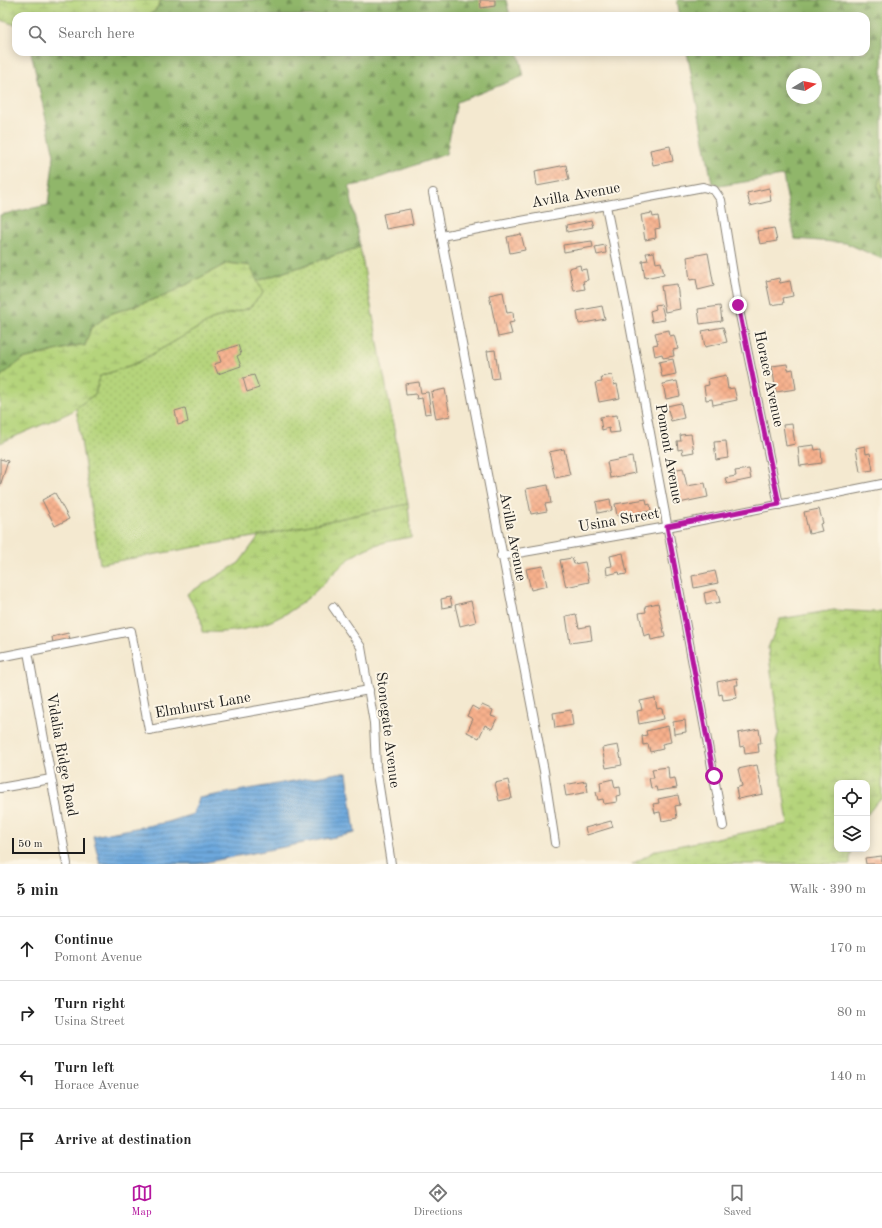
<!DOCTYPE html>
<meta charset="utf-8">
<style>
body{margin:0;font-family:"Old Standard TT",serif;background:#f6f6f6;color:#222}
.controls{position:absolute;right:12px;bottom:12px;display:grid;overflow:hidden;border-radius:8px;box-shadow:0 2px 10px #0003}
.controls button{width:36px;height:36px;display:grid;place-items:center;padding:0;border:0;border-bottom:1px solid #e0e0e0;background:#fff;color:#222;font:20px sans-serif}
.compass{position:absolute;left:786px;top:68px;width:36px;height:36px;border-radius:50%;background:#fff;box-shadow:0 2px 10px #0003;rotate:80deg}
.scale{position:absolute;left:12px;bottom:10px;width:73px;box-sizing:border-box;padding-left:4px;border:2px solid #1c1c1c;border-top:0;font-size:11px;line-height:14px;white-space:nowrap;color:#1c1c1c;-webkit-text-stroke:3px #fcf5e5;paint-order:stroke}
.stop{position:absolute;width:12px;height:12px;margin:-9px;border:3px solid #b5179e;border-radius:50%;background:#fff}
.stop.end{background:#b5179e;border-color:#fff;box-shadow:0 1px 4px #0008}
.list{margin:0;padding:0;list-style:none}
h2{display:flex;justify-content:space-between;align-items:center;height:52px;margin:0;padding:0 16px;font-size:17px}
h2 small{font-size:13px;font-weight:400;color:#767676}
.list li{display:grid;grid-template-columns:26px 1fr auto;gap:12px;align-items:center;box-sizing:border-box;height:64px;padding:0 16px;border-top:1px solid #e0e0e0}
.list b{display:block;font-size:15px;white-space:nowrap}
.list p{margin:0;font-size:13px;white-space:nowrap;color:#767676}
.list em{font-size:13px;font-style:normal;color:#767676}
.icon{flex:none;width:22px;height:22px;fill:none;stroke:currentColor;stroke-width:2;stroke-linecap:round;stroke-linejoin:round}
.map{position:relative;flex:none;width:882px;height:864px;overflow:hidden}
.search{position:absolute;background:#fff;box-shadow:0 2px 10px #0003;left:12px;right:12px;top:12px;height:44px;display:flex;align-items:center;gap:10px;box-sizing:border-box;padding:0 14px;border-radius:12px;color:#767676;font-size:15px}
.sheet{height:308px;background:#fff}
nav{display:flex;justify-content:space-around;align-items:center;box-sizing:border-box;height:56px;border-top:1px solid #e0e0e0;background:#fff;font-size:11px;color:#767676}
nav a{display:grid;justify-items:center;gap:2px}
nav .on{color:#b5179e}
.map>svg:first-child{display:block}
.green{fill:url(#green-dots);stroke:#68784c}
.forest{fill:url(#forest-firs);stroke:#566944;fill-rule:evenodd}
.wetland{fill:url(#wetland-marsh);stroke:#68784c}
.water{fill:url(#water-rules);stroke:#44627c}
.building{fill:url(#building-cross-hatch)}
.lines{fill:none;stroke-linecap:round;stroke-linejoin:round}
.street-casing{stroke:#888276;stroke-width:10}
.street{stroke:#fff;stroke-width:8}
.route{stroke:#b5179e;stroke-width:5}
.labels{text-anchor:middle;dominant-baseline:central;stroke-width:4;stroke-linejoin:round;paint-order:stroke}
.street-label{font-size:15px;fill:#1c1c1c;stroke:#fcf5e5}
</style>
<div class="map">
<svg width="882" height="864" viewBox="0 0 882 864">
<defs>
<pattern id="green-dots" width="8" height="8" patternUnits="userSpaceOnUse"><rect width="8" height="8" fill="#b5d47b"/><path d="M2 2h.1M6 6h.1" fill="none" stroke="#9bb56a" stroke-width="1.8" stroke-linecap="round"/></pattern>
<pattern id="forest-firs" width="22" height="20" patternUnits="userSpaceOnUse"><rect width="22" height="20" fill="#90b66b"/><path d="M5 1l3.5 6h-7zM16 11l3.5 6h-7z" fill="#759357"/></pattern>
<pattern id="wetland-marsh" width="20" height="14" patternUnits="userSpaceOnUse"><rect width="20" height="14" fill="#b5d47b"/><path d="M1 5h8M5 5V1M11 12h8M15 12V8" fill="none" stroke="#9bb56a"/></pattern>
<pattern id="water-rules" width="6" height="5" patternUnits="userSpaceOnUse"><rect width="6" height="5" fill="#6da8dd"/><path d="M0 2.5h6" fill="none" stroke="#5988b2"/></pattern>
<pattern id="building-cross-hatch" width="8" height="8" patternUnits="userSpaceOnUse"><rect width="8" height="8" fill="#f7b08c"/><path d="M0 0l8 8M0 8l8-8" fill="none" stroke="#d39778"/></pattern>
</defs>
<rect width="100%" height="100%" fill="#fcf5e5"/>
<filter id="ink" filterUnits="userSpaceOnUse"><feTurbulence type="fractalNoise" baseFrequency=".025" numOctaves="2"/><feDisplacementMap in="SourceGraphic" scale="8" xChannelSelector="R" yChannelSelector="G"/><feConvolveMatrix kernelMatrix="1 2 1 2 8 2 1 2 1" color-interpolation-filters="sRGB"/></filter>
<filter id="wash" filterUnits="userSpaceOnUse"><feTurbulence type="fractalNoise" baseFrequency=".012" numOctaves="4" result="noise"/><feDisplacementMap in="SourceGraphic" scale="16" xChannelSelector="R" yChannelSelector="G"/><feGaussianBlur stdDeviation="0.9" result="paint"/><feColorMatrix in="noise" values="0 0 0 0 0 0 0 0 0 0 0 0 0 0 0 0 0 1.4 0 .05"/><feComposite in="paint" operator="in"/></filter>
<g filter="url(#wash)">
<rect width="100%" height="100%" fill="#f4e9d0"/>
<polygon class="green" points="360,247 408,504 259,536 100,564 76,408 95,394 100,376 137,363 215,318 249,308 263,293 257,281"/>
<g class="forest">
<polygon points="161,0 506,0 510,16 148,16 155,11"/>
<path d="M677 0H882V175C877 182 877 190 882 198V259L846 243 795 239 783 176 719 186 715 183H712L687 52H866V16H680ZM792 74H816V98H792Z"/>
<polygon points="31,52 518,52 524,76 457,102 446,154 362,184 349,186 360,247 257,281 249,266 228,263 165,296 110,314 91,328 85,346 79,345 23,359 0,377 0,215 48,205 54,155"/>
</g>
<g class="wetland">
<polygon points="0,0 161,0 155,11 148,16 16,16 16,25 0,20"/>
<path d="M882 175V198C877 191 877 182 882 175Z"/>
<polygon points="228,263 250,266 263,293 249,308 215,318 137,363 100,376 95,394 69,413 0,443 0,377 23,359 80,345 85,346 91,328 110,314 165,296"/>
<path d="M408 504 411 537C395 540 376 543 361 551 341 562 327 582 309 597 278 624 243 634 202 632L201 620 187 594 239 563 259 536Z"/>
<polygon points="834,610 871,612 882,611 882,799 877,802 867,815 867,783 837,783 837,849 852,849 850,859 850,864 632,864 657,850 788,824 776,741 779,732 768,648 780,619"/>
</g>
<polygon class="water" points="338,773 347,773 355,833 197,864 100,864 93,836 168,822 193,814 199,798"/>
<g id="blocks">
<g class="building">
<polygon points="480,0 495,0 495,6 481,8"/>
<polygon points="670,146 673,161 653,165 650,150"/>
<polygon points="566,165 569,180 537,186 535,171"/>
<polygon points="769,188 771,201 750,206 747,193"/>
<polygon points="410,209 413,224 386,229 383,214"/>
<polygon points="652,213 653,217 658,216 660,228 655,229 656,238 645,240 641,215"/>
<polygon points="591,220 593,227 567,232 566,225"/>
<polygon points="774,228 777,241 760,244 757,231"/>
<polygon points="521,234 525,250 510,253 507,237"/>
<polygon points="592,241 593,247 564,252 563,245"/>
<polygon points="605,245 606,253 597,255 595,247"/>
<polygon points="654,252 656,263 661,262 664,274 645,278 642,261 648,260 646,253"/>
<polygon points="708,253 714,286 698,290 696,279 690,280 687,257"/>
<polygon points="580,265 581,270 586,269 588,280 583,281 585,289 574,291 569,268"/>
<polygon points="779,278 780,283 790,281 793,296 783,298 784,303 771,305 766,281"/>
<polygon points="677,284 680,309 665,312 661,286"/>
<polygon points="503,292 507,313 513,312 514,322 509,323 512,334 498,337 489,295"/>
<polygon points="661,304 665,320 652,322 650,311 656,309 655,305"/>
<polygon points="602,306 605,319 579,324 577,311"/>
<polygon points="720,306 722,321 700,324 698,309"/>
<polygon points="723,327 727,342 705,347 702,331"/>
<polygon points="669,330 670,336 674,335 678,349 673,350 674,356 663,358 662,354 655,356 653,345 658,344 655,333"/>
<polygon points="238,345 241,354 237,356 241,366 218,374 214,364 221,362 218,352"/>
<polygon points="495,350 499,378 492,379 487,351"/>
<polygon points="673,359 676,374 662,377 659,362"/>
<polygon points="787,364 788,370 793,369 796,389 776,392 772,366"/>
<polygon points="254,375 259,388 247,392 243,378"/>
<polygon points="612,375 614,385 617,384 620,398 599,402 595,383 602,382 601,377"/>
<polygon points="726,375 728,389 734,388 737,400 713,405 712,399 706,400 704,386 709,385 708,379"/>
<polygon points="677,381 680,396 666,399 663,384"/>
<polygon points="419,382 421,393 428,392 431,413 425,414 422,398 417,399 416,394 406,395 405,384"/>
<polygon points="445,389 450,416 436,419 431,392"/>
<polygon points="681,403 684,418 671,421 667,406"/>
<polygon points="185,408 188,422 178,425 175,411"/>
<polygon points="617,415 620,432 610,433 609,428 602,430 600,417"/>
<polygon points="792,424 795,444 786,446 783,425"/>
<polygon points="691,434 694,452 683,454 682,449 678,450 677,441 681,441 680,435"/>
<polygon points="726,441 728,458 716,460 714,442"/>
<polygon points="814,445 815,450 821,449 822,463 800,466 798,447"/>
<polygon points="865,446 866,454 870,453 873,470 860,472 856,448"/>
<polygon points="564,449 570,475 555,478 549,452"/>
<polygon points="632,457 635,473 610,478 607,462"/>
<polygon points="0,459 8,461 0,486"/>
<polygon points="683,468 687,486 705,483 708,497 679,503 672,470"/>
<polygon points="749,469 751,479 727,484 725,478 736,476 735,471"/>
<polygon points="548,485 551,503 545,504 547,511 531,514 526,489"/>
<polygon points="55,493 69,519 55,526 42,500"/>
<polygon points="610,499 612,510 598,513 596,502"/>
<polygon points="646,499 647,505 650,504 651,511 642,512 643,516 633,518 632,514 617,516 615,504"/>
<polygon points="819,509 823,523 820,524 822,531 809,534 804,512"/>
<polygon points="623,553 627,574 620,575 619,572 607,575 606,567 612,566 610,556"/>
<polygon points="572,558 574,564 585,562 589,582 566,587 560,560"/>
<polygon points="543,566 547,586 531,590 526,569"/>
<polygon points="715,571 718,583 694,588 692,576"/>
<polygon points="717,590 720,602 706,605 704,593"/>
<polygon points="450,597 452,606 442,608 441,599"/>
<polygon points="471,601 476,622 460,626 455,605"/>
<polygon points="658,603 665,637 651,640 650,634 644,636 639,613 646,612 645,606"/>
<polygon points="576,614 579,628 590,626 592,640 570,643 566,616"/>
<polygon points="68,633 70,639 53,643 52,637"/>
<polygon points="737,678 738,685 735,685 737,698 723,700 722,694 719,695 717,682"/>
<polygon points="655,698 657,709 662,708 664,719 639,724 637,711 642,710 640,701"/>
<polygon points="482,705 493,710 491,716 497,718 492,729 485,725 479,738 467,732 473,719 467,716 472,706 479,710"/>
<polygon points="571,710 573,725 555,728 553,713"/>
<polygon points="685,720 686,732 674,734 673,722"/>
<polygon points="668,726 671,742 662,744 663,749 650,752 648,744 643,745 642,736 647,735 646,731"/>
<polygon points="759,729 761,743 758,743 759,752 745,754 744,746 740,747 738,733"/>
<polygon points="618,745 622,765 606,768 602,748"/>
<polygon points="757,765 763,794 738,799 736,788 742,786 738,769"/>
<polygon points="668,767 669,779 675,778 677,788 657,791 656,787 651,788 649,778 654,778 652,769"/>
<polygon points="613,779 615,788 620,787 621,795 616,796 617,802 604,804 603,799 598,800 596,792 601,791 600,782"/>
<polygon points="508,780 512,798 499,801 495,783"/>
<polygon points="586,781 588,792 566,796 564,785"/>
<polygon points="678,795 680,805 675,806 677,818 662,821 660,812 655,813 653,804 659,803 658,799"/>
<polygon points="611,821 613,827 587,835 585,828"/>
<polygon points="882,856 882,864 866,864 865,858"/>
</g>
</g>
</g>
<g filter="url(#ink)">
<use href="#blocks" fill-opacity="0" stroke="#888276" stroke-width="1"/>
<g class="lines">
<defs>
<g id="street">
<polyline points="433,193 544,771 555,843"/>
<polyline points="606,206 628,314 723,826"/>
<polyline points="441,236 703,187 714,190 721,200 738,305 779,505"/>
<polyline points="501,556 667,527 882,484"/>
<polyline points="333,607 361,647 374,723 376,767 391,864"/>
<polyline points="28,652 67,864"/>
<polyline points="0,657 131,631 149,730 369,690"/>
<polyline points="0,788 51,779"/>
</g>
</defs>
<use href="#street" class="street-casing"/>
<use href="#street" class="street"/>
</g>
</g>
<g class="lines" filter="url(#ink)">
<polyline class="route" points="714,776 667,526 779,504 738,305"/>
</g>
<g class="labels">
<g class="street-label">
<text transform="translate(576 196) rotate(-10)">Avilla Avenue</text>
<text transform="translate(768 379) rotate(78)">Horace Avenue</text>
<text transform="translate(668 454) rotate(80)">Pomont Avenue</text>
<text transform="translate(619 521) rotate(-10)">Usina Street</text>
<text transform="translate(512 537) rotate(79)">Avilla Avenue</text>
<text transform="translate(203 706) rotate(-10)">Elmhurst Lane</text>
<text transform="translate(387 730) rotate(83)">Stonegate Avenue</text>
<text transform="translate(61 755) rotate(80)">Vidalia Ridge Road</text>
</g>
</g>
</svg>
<div class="controls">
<button><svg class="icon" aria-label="locate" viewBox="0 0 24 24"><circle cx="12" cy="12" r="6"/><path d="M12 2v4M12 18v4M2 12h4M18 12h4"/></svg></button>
<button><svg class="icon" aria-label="layers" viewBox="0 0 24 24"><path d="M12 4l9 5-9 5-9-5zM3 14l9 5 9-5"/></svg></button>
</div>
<svg class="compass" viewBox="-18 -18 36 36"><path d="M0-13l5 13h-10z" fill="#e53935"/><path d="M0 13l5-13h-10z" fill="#767676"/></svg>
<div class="scale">50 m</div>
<div class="stop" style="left:714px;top:776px"></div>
<div class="stop end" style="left:738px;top:305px"></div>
<div class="search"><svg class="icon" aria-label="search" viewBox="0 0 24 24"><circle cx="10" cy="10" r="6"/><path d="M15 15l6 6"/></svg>Search here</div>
</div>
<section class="sheet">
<h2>5 min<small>Walk · 390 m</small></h2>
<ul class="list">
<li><svg class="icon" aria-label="ahead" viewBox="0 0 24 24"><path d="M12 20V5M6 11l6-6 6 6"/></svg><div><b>Continue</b><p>Pomont Avenue</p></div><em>170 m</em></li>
<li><svg class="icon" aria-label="right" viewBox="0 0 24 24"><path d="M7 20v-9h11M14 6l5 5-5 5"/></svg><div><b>Turn right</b><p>Usina Street</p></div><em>80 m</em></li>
<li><svg class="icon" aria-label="left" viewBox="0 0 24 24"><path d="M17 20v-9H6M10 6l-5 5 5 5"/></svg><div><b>Turn left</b><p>Horace Avenue</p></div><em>140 m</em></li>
<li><svg class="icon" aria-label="arrive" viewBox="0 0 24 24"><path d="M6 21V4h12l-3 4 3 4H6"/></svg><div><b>Arrive at destination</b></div></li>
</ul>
</section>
<nav>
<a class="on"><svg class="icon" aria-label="map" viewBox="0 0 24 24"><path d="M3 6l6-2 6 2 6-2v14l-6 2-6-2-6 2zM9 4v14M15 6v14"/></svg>Map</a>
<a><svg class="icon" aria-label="directions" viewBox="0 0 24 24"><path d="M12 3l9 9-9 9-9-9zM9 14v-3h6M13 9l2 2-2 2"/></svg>Directions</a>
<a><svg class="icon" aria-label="saved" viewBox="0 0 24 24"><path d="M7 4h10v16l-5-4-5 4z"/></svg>Saved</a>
</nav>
